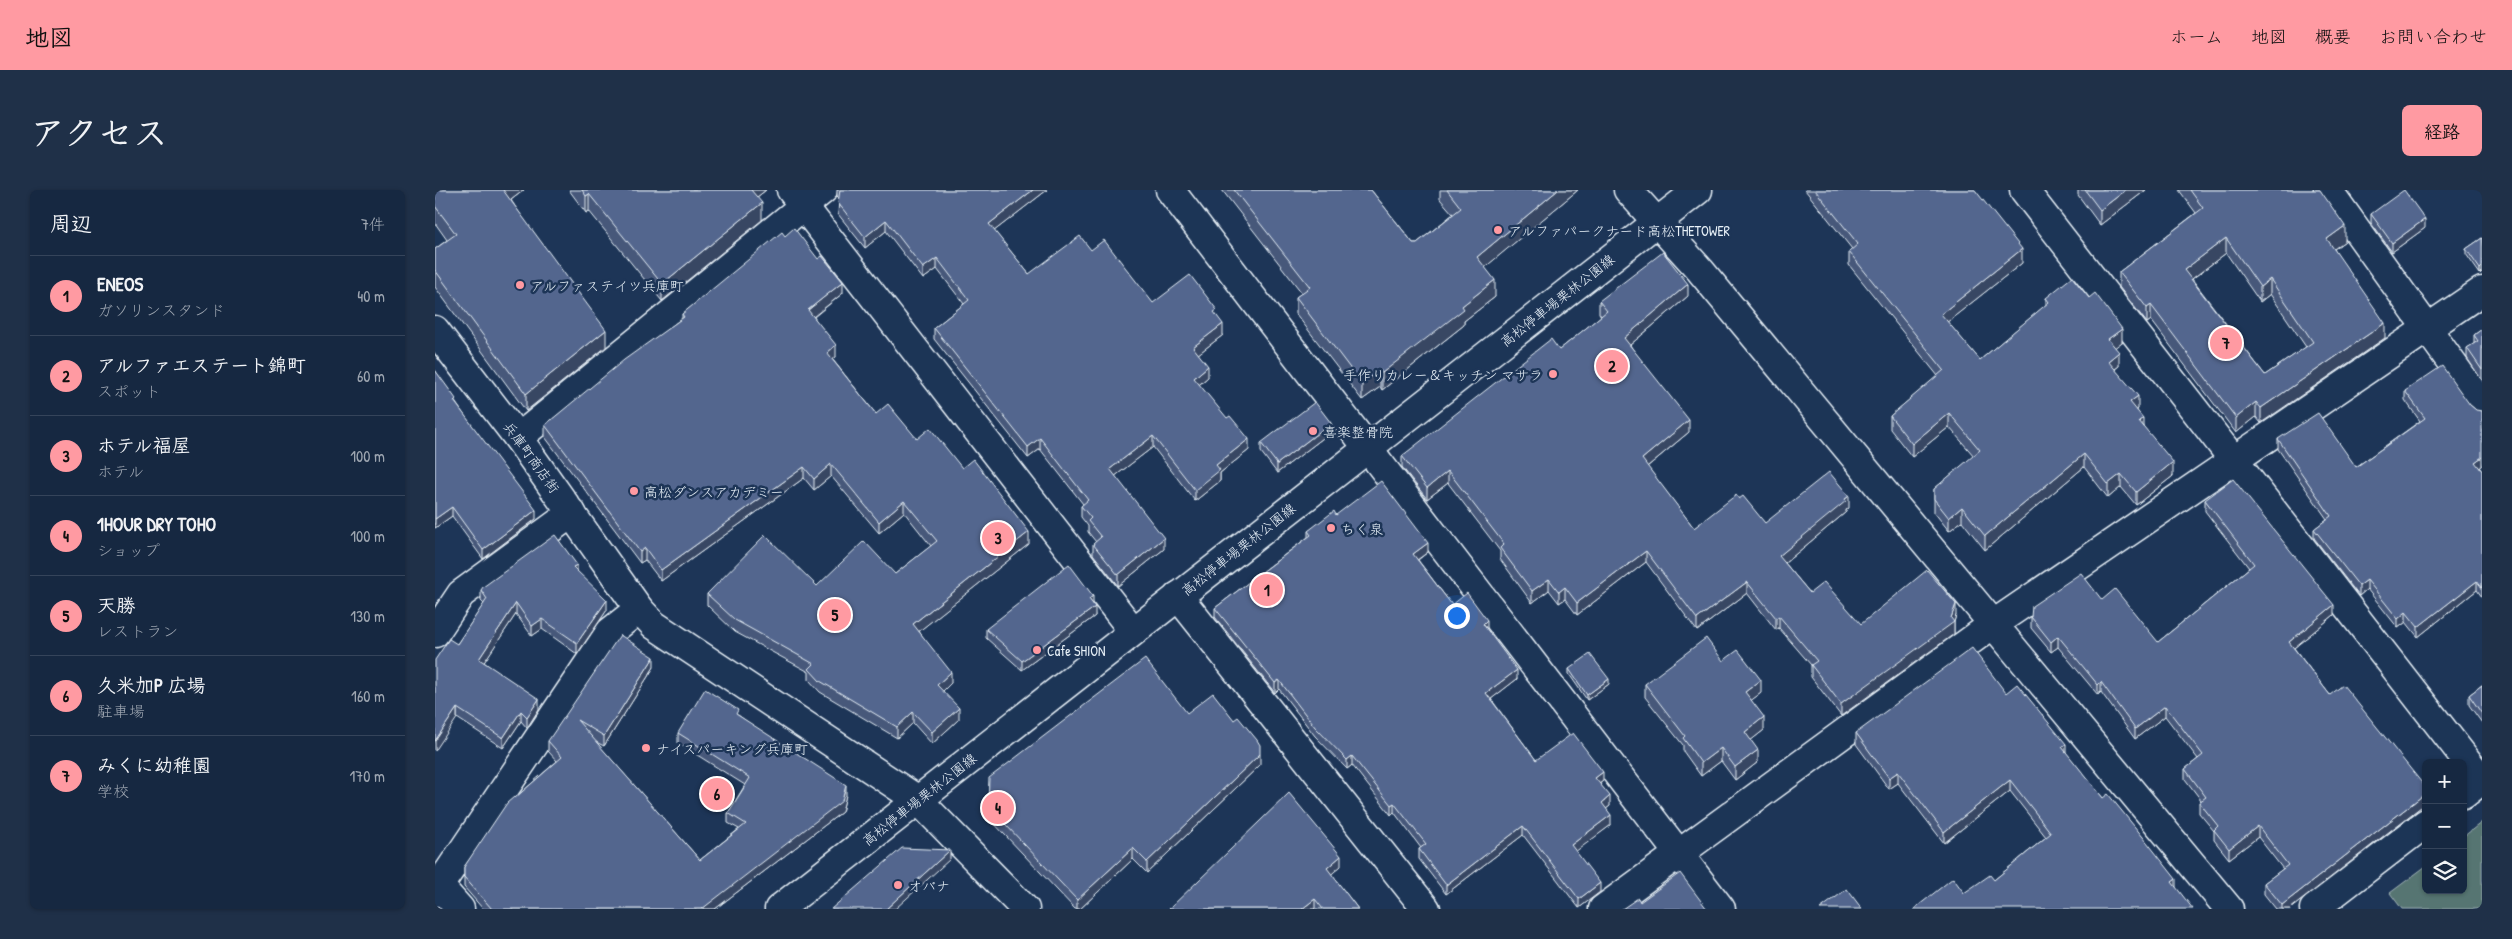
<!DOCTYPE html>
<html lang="ja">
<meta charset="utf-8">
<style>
body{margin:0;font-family:"Patrick Hand","Klee One",sans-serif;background:#1f3048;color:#f1f3f6}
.controls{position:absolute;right:15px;bottom:15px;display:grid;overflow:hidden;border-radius:8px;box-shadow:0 1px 4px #0004}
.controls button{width:45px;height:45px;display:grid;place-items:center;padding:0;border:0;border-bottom:1px solid #35445a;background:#162841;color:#f1f3f6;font:25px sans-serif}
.you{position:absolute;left:1021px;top:425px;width:18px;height:18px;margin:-12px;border:4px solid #fff;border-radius:50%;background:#1a73e8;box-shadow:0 0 0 8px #1a73e833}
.badge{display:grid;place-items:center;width:32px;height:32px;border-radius:50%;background:#ff9aa2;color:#111;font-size:16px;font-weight:700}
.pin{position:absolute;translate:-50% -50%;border:2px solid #fff;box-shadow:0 1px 5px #0006}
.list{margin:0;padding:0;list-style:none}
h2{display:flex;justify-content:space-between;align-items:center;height:65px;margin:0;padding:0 20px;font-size:21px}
h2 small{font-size:16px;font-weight:400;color:#9ea6b1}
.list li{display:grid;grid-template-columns:32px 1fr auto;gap:15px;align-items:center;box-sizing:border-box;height:80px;padding:0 20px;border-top:1px solid #35445a}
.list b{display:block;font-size:19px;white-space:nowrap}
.list p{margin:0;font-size:16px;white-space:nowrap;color:#9ea6b1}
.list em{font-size:16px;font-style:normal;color:#9ea6b1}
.icon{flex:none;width:28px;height:28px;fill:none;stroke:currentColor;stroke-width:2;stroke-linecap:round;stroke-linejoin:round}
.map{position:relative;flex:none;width:2047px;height:719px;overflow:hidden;border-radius:8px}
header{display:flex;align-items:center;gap:30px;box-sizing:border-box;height:70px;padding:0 25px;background:#ff9aa2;color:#111}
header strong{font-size:24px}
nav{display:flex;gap:28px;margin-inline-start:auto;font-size:18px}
.intro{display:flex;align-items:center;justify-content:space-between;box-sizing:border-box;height:120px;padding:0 30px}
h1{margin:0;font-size:35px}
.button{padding:12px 22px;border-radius:8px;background:#ff9aa2;color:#111;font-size:18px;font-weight:700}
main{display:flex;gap:30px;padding:0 30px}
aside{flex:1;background:#162841;border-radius:8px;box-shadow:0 1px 4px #0004}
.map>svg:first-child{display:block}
.green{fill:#577472;stroke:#a0b2b5}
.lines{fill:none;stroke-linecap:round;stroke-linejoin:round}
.street-casing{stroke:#e8f1f8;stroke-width:31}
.secondary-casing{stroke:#e8f1f8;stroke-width:31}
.street{stroke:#1d3557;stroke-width:28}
.secondary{stroke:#1d3557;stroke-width:28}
.wall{fill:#47587a;stroke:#e8f1f8;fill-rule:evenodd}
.shaded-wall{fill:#394763;stroke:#e8f1f8}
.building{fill:#52668e;stroke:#e8f1f8;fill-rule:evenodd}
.poi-dot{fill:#ff9aa2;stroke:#1d3557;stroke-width:2}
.labels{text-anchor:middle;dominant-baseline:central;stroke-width:5;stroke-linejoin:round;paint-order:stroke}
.poi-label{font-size:14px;fill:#e8f1f8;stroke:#1d3557;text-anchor:start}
.street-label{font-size:14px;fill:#e8f1f8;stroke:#1d3557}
</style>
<header>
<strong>地図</strong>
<nav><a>ホーム</a><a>地図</a><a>概要</a><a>お問い合わせ</a></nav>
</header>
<div class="intro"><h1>アクセス</h1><a class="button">経路</a></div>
<main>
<aside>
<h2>周辺<small>7件</small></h2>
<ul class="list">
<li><span class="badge">1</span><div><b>ENEOS</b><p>ガソリンスタンド</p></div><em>40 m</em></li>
<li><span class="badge">2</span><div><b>アルファエステート錦町</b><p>スポット</p></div><em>60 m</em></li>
<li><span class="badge">3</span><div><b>ホテル福屋</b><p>ホテル</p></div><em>100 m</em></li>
<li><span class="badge">4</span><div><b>1HOUR DRY TOHO</b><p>ショップ</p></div><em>100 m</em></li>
<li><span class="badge">5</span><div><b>天勝</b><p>レストラン</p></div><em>130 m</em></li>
<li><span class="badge">6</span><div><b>久米加P 広場</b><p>駐車場</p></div><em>160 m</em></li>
<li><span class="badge">7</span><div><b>みくに幼稚園</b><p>学校</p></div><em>170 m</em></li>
</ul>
</aside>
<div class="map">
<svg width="2047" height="719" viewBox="0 0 2047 719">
<rect width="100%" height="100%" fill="#1d3557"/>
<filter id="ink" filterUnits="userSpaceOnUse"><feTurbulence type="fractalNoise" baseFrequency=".02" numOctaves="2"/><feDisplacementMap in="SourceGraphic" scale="10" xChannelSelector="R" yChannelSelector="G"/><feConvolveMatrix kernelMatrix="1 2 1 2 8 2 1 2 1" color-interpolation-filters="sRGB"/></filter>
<g filter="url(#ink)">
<polygon class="green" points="2047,632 2047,719 1967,719 1955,703 1991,676 1991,700 2028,700 2028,647"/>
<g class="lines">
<defs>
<g id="street">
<polyline points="356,0 698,441"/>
<polyline points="735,0 1286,719"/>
<polyline points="1589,0 2047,590"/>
<polyline points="1893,0 2047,215"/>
<polyline points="0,140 83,248 204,419 219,435 483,610"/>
<polyline points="83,248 388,0"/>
<polyline points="743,406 991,719"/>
<polyline points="0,443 26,404 137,323"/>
<polyline points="0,691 25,719"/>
<polyline points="0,702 175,442 204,419"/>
<polyline points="1168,719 1557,435 2047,101"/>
</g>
<g id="secondary">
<polyline points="1193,0 1265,80 1794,719"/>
<polyline points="2028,605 2047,590"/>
<polyline points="483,610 590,719"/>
<polyline points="344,719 1263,0"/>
<polyline points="1879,719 1991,633"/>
</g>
</defs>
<use href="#street" class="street-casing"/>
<use href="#secondary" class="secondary-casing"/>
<use href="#street" class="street"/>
<use href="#secondary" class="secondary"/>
</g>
<g class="wall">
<polygon points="0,0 89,0 76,10 171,157 91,221 0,97 0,59 12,50 0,33"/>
<polygon points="134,0 331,0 322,7 327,30 227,111 154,21 151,23"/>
<polygon points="402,0 612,0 559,41 594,84 656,60 718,113 782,126 788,145 763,164 773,187 764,195 814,260 785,283 785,291 760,311 718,257 680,286 729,359 683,396 658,364 658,354 661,352 653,342 653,336 646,327 646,316 648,314 605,259 593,268 499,149 499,138 529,114 502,79 488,89 451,41 430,58 403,24 404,8 402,6"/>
<polygon points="787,0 936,0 978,53 982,53 1018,24 1005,9 1005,0 1143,0 1050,77 1060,107 1029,131 1029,135 947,200 945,197 927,210 861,124 861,107 867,103"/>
<polygon points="1370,0 1540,0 1587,73 1512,132 1545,170 1611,115 1611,108 1687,152 1680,157 1684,176 1680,179 1703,219 1702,220 1708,236 1738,286 1701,315 1686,297 1673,308 1649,277 1550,360 1527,331 1514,341 1499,322 1499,299 1539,266 1514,237 1477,267 1455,239 1455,226 1503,186 1414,75 1414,62 1417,59"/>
<polygon points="1643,0 1711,0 1665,35 1643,5"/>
<path d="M1744 0H1885L1910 51 1899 59 1950 148 1826 233 1821 227 1801 243 1716 130 1712 133 1684 97V82L1761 23ZM1791 63 1825 112 1835 104 1871 157 1830 185 1757 89Z"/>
<polygon points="1936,24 1990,38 1957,62 1936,33"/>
<polygon points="350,46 408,103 379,127 401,167 398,170 441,224 527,278 594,354 484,441 516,493 508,501 524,529 497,554 478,533 462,548 385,502 374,490 374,482 300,442 272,415 272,404 382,396 460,384 496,356 469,322 444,343 396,286 379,300 369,288 226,391 210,370 205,373 110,247 110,235 247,128 247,124"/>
<polygon points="2047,48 2045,84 2031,64 2031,59"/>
<polygon points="1253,106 1195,155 1254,242 1212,277 1259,338 1304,309 1330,333 1414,318 1411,320 1411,322 1350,373 1375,403 1426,434 1521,425 1519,432 1519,444 1406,526 1376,487 1376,475 1344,438 1341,440 1312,403 1262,441 1211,372 1142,425 1130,409 1124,413 1114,400 1097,413 1065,369 1065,361 1013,293 992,309 967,277 967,266 1124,160 1166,126 1164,123 1164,111"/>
<polygon points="2047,139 2047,190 2032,168 2032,158 2039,154 2039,145"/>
<polygon points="0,180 21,213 101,329 48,369 17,326 0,338"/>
<polygon points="1970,201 2035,215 2041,220 2047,276 2045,278 2047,281 2047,407 2042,400 1983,447 1971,432 1963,438 1932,399 1924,406 1879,348 1879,339 1892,329 1843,259 1843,249 1921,277 1985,231 1970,210"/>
<polygon points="896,242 842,283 826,262 826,253"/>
<polygon points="1770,310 1899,425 1859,458 1895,505 1991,598 1991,613 1855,719 1841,719 1829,704 1829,693 1848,679 1823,647 1794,669 1779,650 1779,641 1764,623 1764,612 1766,610 1750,589 1750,579 1763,569 1730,526 1700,549 1666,502 1663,505 1623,457 1616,462 1596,438 1596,427 1667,410 1723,452 1814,378 1770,321"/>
<polygon points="901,325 993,362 983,370 1017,415 1052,440 1082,489 1056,509 1101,570 1168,591 1165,593 1175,616 1171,619 1176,635 1140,661 1165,702 1144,718 1088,645 1011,704 984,669 984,659 986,658 959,622 956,625 917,575 912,579 880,546 844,499 840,503 780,427 780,418 873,347 873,341"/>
<polygon points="142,381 172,420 142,464 107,439 97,446 81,424 49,472 104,519 92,538 86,531 68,558 22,528 22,454 49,414 46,411 46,400"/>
<polygon points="658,414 660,426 587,480 551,448 551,439"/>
<polygon points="1288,471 1326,503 1316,510 1329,540 1316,550 1323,572 1300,590 1286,571 1266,586 1248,561 1248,555 1210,507 1210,494"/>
<polygon points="219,477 169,556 161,552 265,670 304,639 293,633 293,623 310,595 243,553 243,543 303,525 411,605 407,622 280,719 48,719 29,697 29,677 80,608 122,571 113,561 113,551"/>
<polygon points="1134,479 1174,494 1152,510 1134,484"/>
<polygon points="2047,495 2047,533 2034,515 2034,505"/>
<polygon points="1571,503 1631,563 1668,608 1708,647 1529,703 1559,690 1611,647 1575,601 1509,653 1463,593 1454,599 1421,554 1421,543"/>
<polygon points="752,523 825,575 712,683 698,669 645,719 640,719 553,627 553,616"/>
<polygon points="906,676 896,684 923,719 734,719"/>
</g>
<g class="shaded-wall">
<polygon points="68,0 89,0 68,16"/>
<polygon points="313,0 331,0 313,14"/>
<polygon points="598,0 612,0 554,45 554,34"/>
<polygon points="1123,0 1143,0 1042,84 1042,67"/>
<polygon points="1691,0 1711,0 1665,35 1665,20"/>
<polygon points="154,4 154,21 151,23 151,6"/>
<polygon points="327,13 327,30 227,111 227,94"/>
<polygon points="1990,29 1990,38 1957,62 1957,53"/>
<polygon points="451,30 451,41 430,58 430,47"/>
<polygon points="1910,36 1910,51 1892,64 1892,49"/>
<polygon points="1791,48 1791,63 1749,95 1749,80"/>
<polygon points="1587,59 1587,73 1506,137 1506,124"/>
<polygon points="502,68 502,79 488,89 488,78"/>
<polygon points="2047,77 2047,82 2045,84 2045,79"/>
<polygon points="1835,89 1835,104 1825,112 1825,97"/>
<polygon points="1060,90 1060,107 1029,131 1029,135 947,200 947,183 1027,116"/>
<polygon points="408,92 408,103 373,131 373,120"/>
<polygon points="1253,94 1253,106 1189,160 1189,148"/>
<polygon points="1716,115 1716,130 1712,133 1712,118"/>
<polygon points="1950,133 1950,148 1826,233 1826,218"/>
<polygon points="788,134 788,145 758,168 758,157"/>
<polygon points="1687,139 1687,152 1673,163 1673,149"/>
<polygon points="171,140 171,157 91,221 91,204"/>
<polygon points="401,155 401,167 392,174 392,163"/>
<polygon points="1684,162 1684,176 1673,184 1673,171"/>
<polygon points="773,176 773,187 759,199 759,188"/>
<polygon points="945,180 945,197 927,210 927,194"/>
<polygon points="1703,206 1703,219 1695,225 1695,212"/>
<polygon points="1821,212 1821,227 1801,243 1801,228"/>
<polygon points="1514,223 1514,237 1477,267 1477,254"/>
<polygon points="1708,228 1708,241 1704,231"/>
<polygon points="1254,230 1254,242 1207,281 1207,269"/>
<polygon points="896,233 896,242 842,283 842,274"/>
<polygon points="718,246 718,257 675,290 675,279"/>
<polygon points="605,248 605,259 593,268 593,257"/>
<polygon points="814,249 814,260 785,283 785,291 760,311 760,300 781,275"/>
<polygon points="1649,264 1649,277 1550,360 1550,346"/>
<polygon points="2047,267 2047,276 2040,281 2040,272"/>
<polygon points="1738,272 1738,286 1701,315 1701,302"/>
<polygon points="396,274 396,286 379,300 379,289"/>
<polygon points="369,277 369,288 226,391 226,380"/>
<polygon points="1013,281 1013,293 992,309 992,298"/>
<polygon points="1686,284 1686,297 1673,308 1673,294"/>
<polygon points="1414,306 1414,318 1411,320 1411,322 1344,378 1344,366"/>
<polygon points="469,311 469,322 444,343 444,332"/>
<polygon points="17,317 17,326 0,338 0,329"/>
<polygon points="1527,317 1527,331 1514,341 1514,328"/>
<polygon points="101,320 101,329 48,369 48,360"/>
<polygon points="594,342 594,354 478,446 478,434"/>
<polygon points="729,348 729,359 683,396 683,385"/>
<polygon points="993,353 993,362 978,373 978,364"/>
<polygon points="210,358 210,370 205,373 205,362"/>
<polygon points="1211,361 1211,372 1142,425 1142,413"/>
<polygon points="142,375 142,385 138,377"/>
<polygon points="1114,389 1114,400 1097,413 1097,401"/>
<polygon points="1932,390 1932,399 1924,406 1924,396"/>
<polygon points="2042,391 2042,400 1983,447 1983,437"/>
<polygon points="1312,392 1312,403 1262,441 1262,429"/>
<polygon points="1130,397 1130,409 1124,413 1124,402"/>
<polygon points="658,406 658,415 654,409"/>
<polygon points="172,410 172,420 142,464 142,453"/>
<polygon points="81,413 81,424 44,480 44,469"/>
<polygon points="1521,414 1521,425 1519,432 1519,444 1406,526 1406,514 1516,428"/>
<polygon points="1899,415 1899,425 1854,462 1854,452"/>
<polygon points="660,417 660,426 587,480 587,471"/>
<polygon points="1971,422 1971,432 1963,438 1963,429"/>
<polygon points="1344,426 1344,438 1341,440 1341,428"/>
<polygon points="107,429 107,439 97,446 97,436"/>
<polygon points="1052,430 1052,439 1048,434"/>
<polygon points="1623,446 1623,457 1616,462 1616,452"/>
<polygon points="219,467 219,477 169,556 169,546"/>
<polygon points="1082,480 1082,489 1051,513 1051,503"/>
<polygon points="516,482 516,493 502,507 502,495"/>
<polygon points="1174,489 1174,494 1152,510 1152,505"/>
<polygon points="844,490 844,499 840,503 840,493"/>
<polygon points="1326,490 1326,503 1310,515 1310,502"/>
<polygon points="1666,492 1666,502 1663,505 1663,495"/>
<polygon points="104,509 104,519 92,538 92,527"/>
<polygon points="1730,516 1730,526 1700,549 1700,539"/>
<polygon points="22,518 22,528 0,561 0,551"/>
<polygon points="524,518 524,529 497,554 497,542"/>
<polygon points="86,521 86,531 68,558 68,548"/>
<polygon points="478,522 478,533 462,548 462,537"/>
<polygon points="1329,527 1329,540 1310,555 1310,542"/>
<polygon points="1631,554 1631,565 1627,557"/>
<polygon points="1286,558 1286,571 1266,586 1266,573"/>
<polygon points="1323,560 1323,572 1300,590 1300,577"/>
<polygon points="825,564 825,575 712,683 712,672"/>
<polygon points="917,566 917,575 912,579 912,570"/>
<polygon points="1168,582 1168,591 1160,597 1160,588"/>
<polygon points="1463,582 1463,593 1454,599 1454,588"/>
<polygon points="1575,590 1575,601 1509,653 1509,642"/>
<polygon points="411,595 411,605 407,622 280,719 267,719"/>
<polygon points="1991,603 1991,613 1855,719 1847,719 1847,715"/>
<polygon points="1175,606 1175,616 1167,622 1167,613"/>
<polygon points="959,613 959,622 956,625 956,615"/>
<polygon points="1176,625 1176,635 1136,665 1136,655"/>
<polygon points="1088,636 1088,645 1011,704 1011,695"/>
<polygon points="1823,636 1823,647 1794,669 1794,659"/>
<polygon points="698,658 698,669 645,719 642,719 642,710"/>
<polygon points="515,660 515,669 460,719 451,719"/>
<polygon points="906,666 906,676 892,688 892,678"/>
<polygon points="1741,689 1741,700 1737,692"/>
<polygon points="1165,693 1165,702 1144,718 1144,709"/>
<polygon points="880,709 880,718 879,719 867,719"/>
</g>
<g class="building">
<polygon points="0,0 68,0 171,140 91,204 0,80 0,59 21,44 0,16"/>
<polygon points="147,0 316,0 327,13 227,94 154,4 151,6"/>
<polygon points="405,0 598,0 554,34 594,84 645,46 656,60 669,50 718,113 755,85 782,120 779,122 788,134 758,157 773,176 759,188 792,228 795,226 814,249 781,275 785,280 760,300 718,246 675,279 729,348 683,385 658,354 666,347 653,331 656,328 646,316 653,310 605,248 593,257 499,138 534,110 502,68 488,78 451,30 430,47 403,13"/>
<polygon points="799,0 936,0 978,53 982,53 1026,18 1012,0 1123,0 1042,67 1060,90 1027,116 1029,119 947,183 945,180 927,194 861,107 875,97"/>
<polygon points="1380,0 1540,0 1587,59 1506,124 1545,170 1614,112 1611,108 1637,87 1654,108 1660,103 1687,139 1673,149 1684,162 1673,171 1703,206 1695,212 1708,228 1704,231 1738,272 1701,302 1686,284 1673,294 1649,264 1550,346 1527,317 1514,328 1499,309 1499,299 1545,260 1514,223 1477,254 1455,226 1509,180 1414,62 1423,54"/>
<polygon points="1650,0 1691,0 1665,20"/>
<path d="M1755 0H1885L1910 36 1892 49 1950 133 1826 218 1821 212 1801 228 1716 115 1712 118 1684 82 1768 18ZM1791 48 1825 97 1835 89 1878 152 1830 185 1749 80Z"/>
<polygon points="1969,0 1990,29 1957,53 1936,24"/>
<polygon points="359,38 383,69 387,66 408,92 373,120 401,155 392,163 441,224 453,214 482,249 495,238 527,278 538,269 594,342 478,434 516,482 502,495 524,518 497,542 478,522 462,537 385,491 374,479 379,474 300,430 272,404 330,345 382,396 429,351 460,384 502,351 469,311 444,332 396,274 379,289 369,277 226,380 210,358 205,362 110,235 189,170 249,127 247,124 347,42 350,46"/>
<polygon points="2047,48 2047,77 2045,79 2031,59"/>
<polygon points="1228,62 1253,94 1189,148 1254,230 1207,269 1259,338 1301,305 1304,309 1308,306 1330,333 1394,282 1414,306 1410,309 1411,311 1344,366 1375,403 1389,392 1426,434 1492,380 1521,414 1516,428 1519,432 1406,514 1376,475 1382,471 1344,426 1341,428 1312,392 1262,429 1211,361 1142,413 1130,397 1124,402 1114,389 1097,401 1065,358 1069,354 1013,281 992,298 967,266 1116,149 1124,160 1172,121 1164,111"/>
<polygon points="2047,139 2047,180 2032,158 2043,151 2039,145"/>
<polygon points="2007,176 2035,215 2041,220 2047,221 2047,267 2040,272 2047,281 2047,398 2042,391 1983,437 1971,422 1963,429 1932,390 1924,396 1879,339 1896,326 1843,249 1883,223 1921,277 1990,228 1970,201"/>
<polygon points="0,180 21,209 19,211 101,320 48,360 17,317 0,329"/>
<polygon points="880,212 896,233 842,274 826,253"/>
<polygon points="1798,289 1899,415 1854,452 1895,505 1908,495 1991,598 1991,603 1847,715 1829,693 1853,675 1823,636 1794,659 1779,640 1783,636 1764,612 1771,607 1750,579 1768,565 1730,516 1700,539 1666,492 1663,495 1623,446 1616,452 1596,427 1597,416 1646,383 1667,410 1680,399 1723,452 1819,374 1770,310"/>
<polygon points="946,291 993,353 978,364 1017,415 1032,403 1052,430 1048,434 1082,480 1051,503 1101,570 1138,543 1168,582 1160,588 1175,606 1167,613 1176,625 1136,655 1165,693 1144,709 1088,636 1011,695 984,659 991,654 959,613 956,615 917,566 912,570 880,537 844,490 840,493 780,418 876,345 873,341 899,321 901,325"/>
<polygon points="120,345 142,375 138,377 172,410 142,453 107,429 97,436 81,413 44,469 104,509 92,527 86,521 68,548 22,518 0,551 0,470 14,449 22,454 52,409 46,400 48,397"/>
<polygon points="634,374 658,406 654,409 660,417 587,471 551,439"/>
<polygon points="185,445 219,467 169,546 142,530 265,670 311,634 293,623 315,588 243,543 270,499 303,520 301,524 411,595 407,611 267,719 57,719 29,687 29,677 72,613 79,607 80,608 127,567 113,551"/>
<polygon points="1271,448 1288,471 1303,460 1326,490 1310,502 1329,527 1310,542 1323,560 1300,577 1286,558 1266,573 1248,548 1250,546 1210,494"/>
<polygon points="1537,458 1571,503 1582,494 1631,554 1627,557 1668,608 1673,604 1708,647 1741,689 1737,692 1758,719 1479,719 1518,688 1529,703 1555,685 1559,690 1616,643 1575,590 1509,642 1463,582 1454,588 1421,543"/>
<polygon points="1155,464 1174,489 1152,505 1134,479"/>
<polygon points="710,469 752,523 778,503 799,530 803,527 822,550 825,555 825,564 712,672 698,658 642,710 553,616 554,588"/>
<polygon points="2047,495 2047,524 2034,505"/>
<polygon points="854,603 906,666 892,678 923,719 888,719 880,709 867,719 734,719"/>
<polygon points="467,658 515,660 451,719 396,719"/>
<polygon points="1245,683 1272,719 1187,719 1203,708 1205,712"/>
<polygon points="1412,699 1427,719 1385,719"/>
</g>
</g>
<g class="poi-dot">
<circle cx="1063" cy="40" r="5"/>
<circle cx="85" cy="95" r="5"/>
<circle cx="1118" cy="184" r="5"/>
<circle cx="878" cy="241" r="5"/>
<circle cx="199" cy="301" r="5"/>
<circle cx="896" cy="338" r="5"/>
<circle cx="602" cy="460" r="5"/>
<circle cx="211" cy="558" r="5"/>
<circle cx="463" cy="695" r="5"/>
</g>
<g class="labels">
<g class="poi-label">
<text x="1073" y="40">アルファパークナード高松THETOWER</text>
<text x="95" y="95">アルファステイツ兵庫町</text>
<text x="1108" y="184" text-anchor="end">手作りカレー＆キッチン マサラ</text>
<text x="888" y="241">喜楽整骨院</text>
<text x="209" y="301">高松ダンスアカデミー</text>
<text x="906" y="338">ちく泉</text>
<text x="612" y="460">Cafe SHION</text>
<text x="221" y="558">ナイスパーキング兵庫町</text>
<text x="473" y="695">オバナ</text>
</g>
<g class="street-label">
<text transform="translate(1122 110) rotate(-38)">高松停車場栗林公園線</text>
<text transform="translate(97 267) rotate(54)">兵庫町商店街</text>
<text transform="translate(803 359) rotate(-38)">高松停車場栗林公園線</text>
<text transform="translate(484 609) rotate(-38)">高松停車場栗林公園線</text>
</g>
</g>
</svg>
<div class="controls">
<button>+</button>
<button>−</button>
<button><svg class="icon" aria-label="layers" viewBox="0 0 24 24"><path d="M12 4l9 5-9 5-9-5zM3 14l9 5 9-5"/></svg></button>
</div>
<div class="you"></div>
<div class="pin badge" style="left:832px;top:400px">1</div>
<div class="pin badge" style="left:1177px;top:176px">2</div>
<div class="pin badge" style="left:563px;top:348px">3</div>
<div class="pin badge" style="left:563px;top:618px">4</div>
<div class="pin badge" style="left:400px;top:425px">5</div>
<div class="pin badge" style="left:282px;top:604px">6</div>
<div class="pin badge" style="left:1791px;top:153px">7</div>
</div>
</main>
